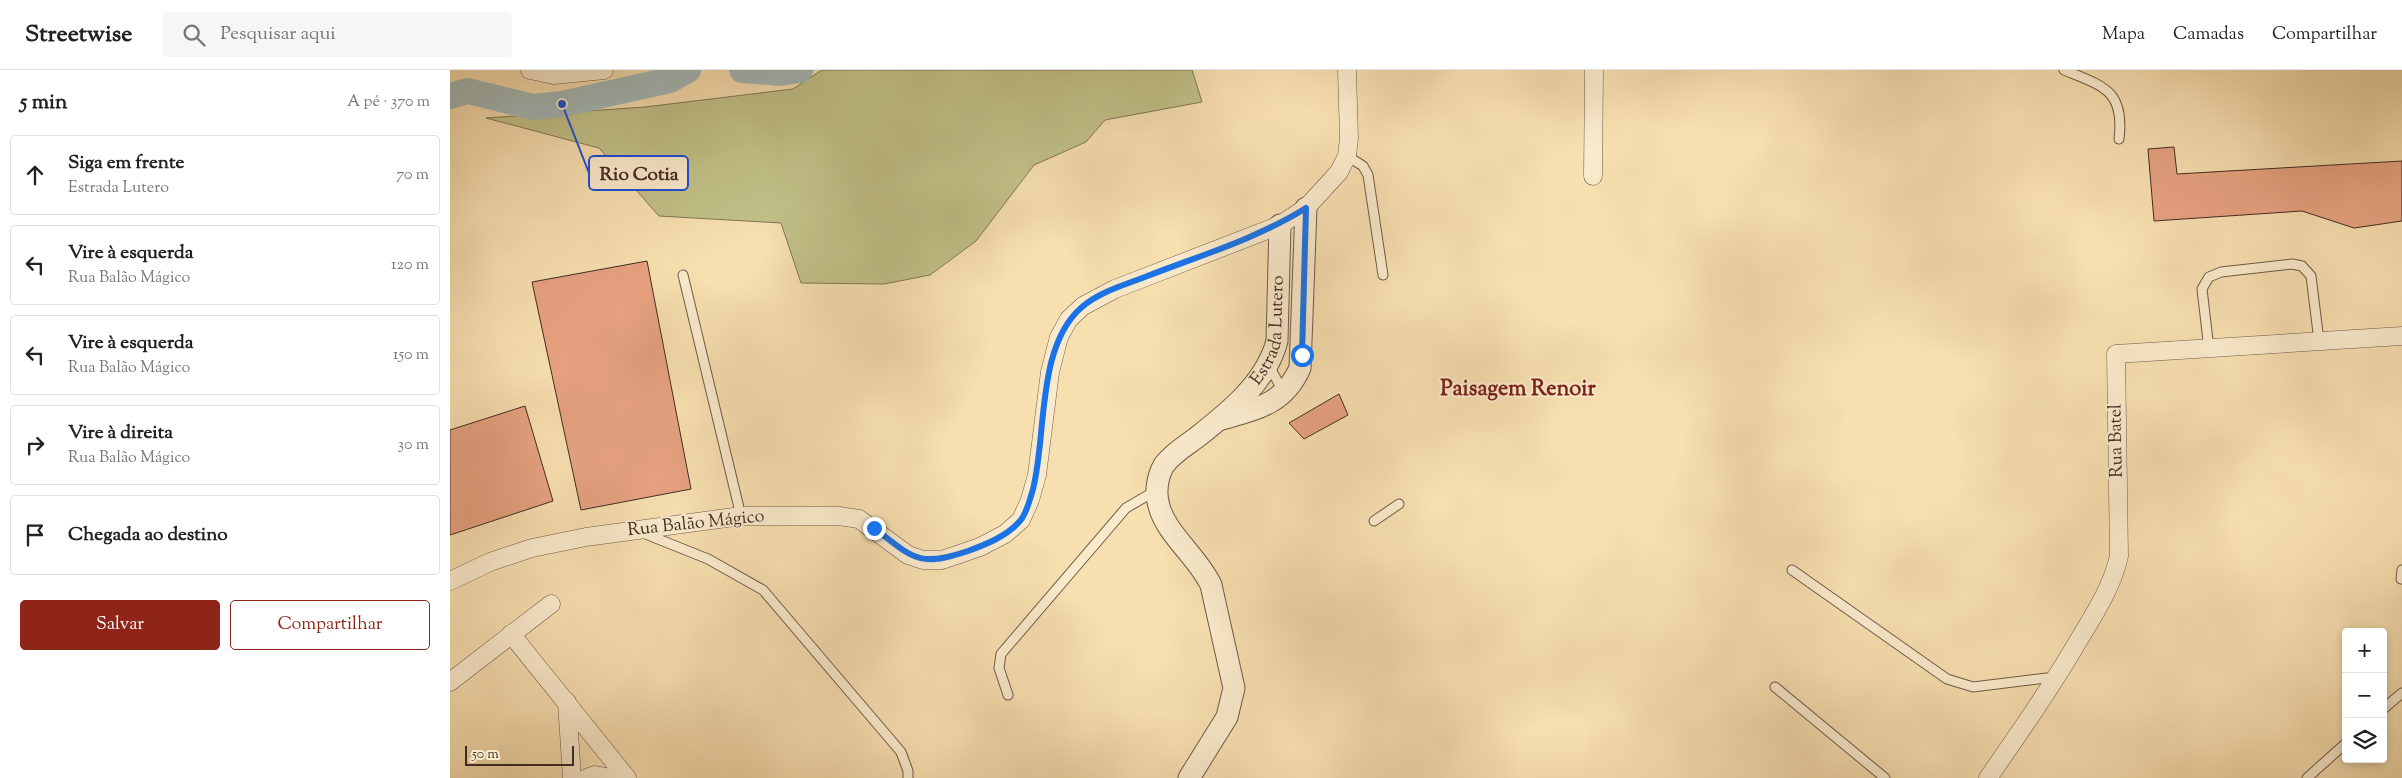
<!DOCTYPE html>
<html lang="pt">
<meta charset="utf-8">
<style>
body{margin:0;font-family:"Sorts Mill Goudy",serif;background:#f6f6f6;color:#222}
.controls{position:absolute;right:15px;bottom:15px;display:grid;overflow:hidden;border-radius:5px;box-shadow:0 2px 8px #0003}
.controls button{width:45px;height:45px;display:grid;place-items:center;padding:0;border:0;border-bottom:1px solid #e0e0e0;background:#fff;color:#222;font:25px sans-serif}
.scale{position:absolute;left:15px;bottom:12px;width:109px;box-sizing:border-box;padding-left:5px;border:2px solid #422c24;border-top:0;font-size:14px;line-height:18px;white-space:nowrap;color:#422c24;-webkit-text-stroke:4px #faeacc;paint-order:stroke}
.stop{position:absolute;width:15px;height:15px;margin:-11px;border:4px solid #1a73e8;border-radius:50%;background:#fff}
.stop.end{background:#1a73e8;border-color:#fff;box-shadow:0 1px 5px #0008}
.list{margin:0;padding:0;list-style:none}
h2{display:flex;justify-content:space-between;align-items:center;height:65px;margin:0;padding:0 20px;font-size:21px}
h2 small{font-size:16px;font-weight:400;color:#767676}
.list li{display:grid;grid-template-columns:32px 1fr auto;gap:15px;align-items:center;box-sizing:border-box;height:80px;margin:0 10px 10px;padding:0 10px;border:1px solid #e0e0e0;border-radius:5px}
.list b{display:block;font-size:19px;white-space:nowrap}
.list p{margin:0;font-size:16px;white-space:nowrap;color:#767676}
.list em{font-size:16px;font-style:normal;color:#767676}
.actions{display:flex;gap:10px;padding:15px 20px}
.actions a{flex:1;padding:11px 0;border:1px solid #8f2418;border-radius:5px;text-align:center;font-size:18px;color:#8f2418}
.actions .main{background:#8f2418;color:#fff}
.icon{flex:none;width:28px;height:28px;fill:none;stroke:currentColor;stroke-width:2;stroke-linecap:round;stroke-linejoin:round}
.map{position:relative;flex:none;width:1952px;height:708px;overflow:hidden}
header{display:flex;align-items:center;gap:30px;box-sizing:border-box;height:70px;padding:0 25px;background:#fff;border-bottom:1px solid #e0e0e0}
header strong{font-size:24px}
nav{display:flex;gap:28px;margin-inline-start:auto;font-size:18px}
.search{width:350px;height:45px;background:#f6f6f6;display:flex;align-items:center;gap:12px;box-sizing:border-box;padding:0 18px;border-radius:5px;color:#767676;font-size:19px}
main{display:flex}
aside{flex:1;background:#fff}
.map>svg:first-child{display:block}
.green{fill:#c1c188;stroke:#827656}
.lines{fill:none;stroke-linecap:round;stroke-linejoin:round}
.river{stroke:#a3b9b8;stroke-width:26}
.building{fill:#e7a281;stroke:#422c24}
.service-casing{stroke:#6f5947;stroke-width:11}
.minor-casing{stroke:#6f5947;stroke-width:19}
.tertiary-casing{stroke:#6f5947;stroke-width:23}
.service{stroke:#faeacc;stroke-width:9}
.minor{stroke:#faeacc;stroke-width:18}
.tertiary{stroke:#faeacc;stroke-width:21}
.route{stroke:#1a73e8;stroke-width:6}
.labels{text-anchor:middle;dominant-baseline:central;stroke-width:4;stroke-linejoin:round;paint-order:stroke}
.street-label{font-size:18px;fill:#422c24;stroke:#faeacc}
.district-label{font-size:22px;font-weight:bold;fill:#7a1f14;stroke:#faeacc}
.leader{fill:none;stroke:#1d4ed8;stroke-width:2}
.callout-dot{fill:#1d4ed8;stroke:#faeacc;stroke-width:2}
.callout{fill:#faeacc;stroke:#1d4ed8;stroke-width:2}
.callout-label{font-size:19px;text-anchor:middle;font-weight:bold;fill:#422c24}
</style>
<header>
<strong>Streetwise</strong>
<div class="search"><svg class="icon" aria-label="search" viewBox="0 0 24 24"><circle cx="10" cy="10" r="6"/><path d="M15 15l6 6"/></svg>Pesquisar aqui</div>
<nav><a>Mapa</a><a>Camadas</a><a>Compartilhar</a></nav>
</header>
<main>
<aside>
<h2>5 min<small>A pé · 370 m</small></h2>
<ul class="list">
<li><svg class="icon" aria-label="ahead" viewBox="0 0 24 24"><path d="M12 20V5M6 11l6-6 6 6"/></svg><div><b>Siga em frente</b><p>Estrada Lutero</p></div><em>70 m</em></li>
<li><svg class="icon" aria-label="left" viewBox="0 0 24 24"><path d="M17 20v-9H6M10 6l-5 5 5 5"/></svg><div><b>Vire à esquerda</b><p>Rua Balão Mágico</p></div><em>120 m</em></li>
<li><svg class="icon" aria-label="left" viewBox="0 0 24 24"><path d="M17 20v-9H6M10 6l-5 5 5 5"/></svg><div><b>Vire à esquerda</b><p>Rua Balão Mágico</p></div><em>150 m</em></li>
<li><svg class="icon" aria-label="right" viewBox="0 0 24 24"><path d="M7 20v-9h11M14 6l5 5-5 5"/></svg><div><b>Vire à direita</b><p>Rua Balão Mágico</p></div><em>30 m</em></li>
<li><svg class="icon" aria-label="arrive" viewBox="0 0 24 24"><path d="M6 21V4h12l-3 4 3 4H6"/></svg><div><b>Chegada ao destino</b></div></li>
</ul>
<div class="actions"><a class="main">Salvar</a><a>Compartilhar</a></div>
</aside>
<div class="map">
<svg width="1952" height="708" viewBox="0 0 1952 708">
<rect width="100%" height="100%" fill="#f7dfb0"/>
<filter id="stains"><feTurbulence type="fractalNoise" baseFrequency=".004" numOctaves="4"/><feColorMatrix values="0 0 0 0 .2 0 0 0 0 .09 0 0 0 0 .02 0 0 0 .5 -.17"/></filter>
<radialGradient id="worn" r=".72"><stop offset=".6" stop-color="#630" stop-opacity="0"/><stop offset="1" stop-color="#630" stop-opacity=".3"/></radialGradient>
<polygon class="green" points="372,0 742,0 752,32 655,50 636,72 584,95 526,171 480,205 434,214 351,213 331,153 209,146 149,78 36,48 195,37 343,19"/>
<g class="lines">
<g class="river">
<polyline points="292,0 330,3 350,0"/>
<polyline points="0,26 18,21 83,37 112,34 220,10 238,0"/>
</g>
</g>
<g class="building">
<polygon points="1724,77 1727,104 1952,91 1952,151 1904,158 1852,141 1704,151 1698,79"/>
<polygon points="197,191 241,419 131,440 82,212"/>
<polygon points="889,324 898,345 854,369 839,353"/>
<polygon points="75,336 103,431 0,465 0,360"/>
</g>
<g class="lines">
<defs>
<g id="service">
<path d="M1614 0C1653 16 1675 20 1669 69"/>
<polyline points="897,86 913,96 918,105 933,205"/>
<polyline points="233,205 291,446"/>
<polyline points="1759,279 1752,219 1759,207 1771,202 1842,194 1852,196 1861,206 1869,271"/>
<polyline points="819,296 833,321"/>
<polyline points="924,451 949,434"/>
<polyline points="193,463 258,489 313,520 451,682 458,701 458,708"/>
<polyline points="1342,500 1497,609 1523,617 1605,607"/>
<polyline points="1951,509 1952,500"/>
<polyline points="1325,617 1435,708"/>
<polyline points="558,625 549,598 551,584 676,438 707,420"/>
<polyline points="1933,639 1952,623"/>
<polyline points="1857,708 1896,673"/>
</g>
<g id="minor">
<polyline points="80,0 104,5 154,0"/>
<polyline points="1143,106 1144,0"/>
<polyline points="0,511 40,492 82,478 136,467 291,446 389,446 409,449 458,485 473,490 492,490 530,477 555,464 571,450 580,430 587,405 600,302 609,267 619,249 633,236 665,219 830,155 856,138 889,102 897,86 899,68 897,0"/>
<polyline points="61,564 177,708"/>
<polyline points="0,612 101,534"/>
<polyline points="117,632 122,708"/>
<polyline points="137,708 145,705 161,708"/>
<path d="M1538 708C1570 662 1602 616 1630 568 1646 541 1662 517 1669 486L1666 284 1952 266"/>
</g>
<g id="tertiary">
<path d="M772 349C807 339 834 334 850 298L856 138"/>
<path id="s1" d="M739 708 777 647 784 618 761 515C748 487 716 464 709 436 705 423 707 407 714 395 722 384 735 376 746 368 779 342 816 313 827 271L830 155"/>
</g>
</defs>
<use href="#service" class="service-casing"/>
<use href="#minor" class="minor-casing"/>
<use href="#tertiary" class="tertiary-casing"/>
<use href="#service" class="service"/>
<use href="#minor" class="minor"/>
<use href="#tertiary" class="tertiary"/>
</g>
<g class="lines">
<path class="route" d="M424 458C463 488 468 498 518 481 537 474 557 466 570 451 577 443 580 429 583 419 597 365 586 276 632 237 650 221 678 214 700 205 752 185 808 168 856 138L852 285"/>
</g>
<g class="labels">
<g class="street-label">
<text stroke="none"><textPath href="#s1" startOffset="524">Estrada Lutero</textPath></text>
<text transform="translate(1667 371) rotate(-91)">Rua Batel</text>
<text transform="translate(246 454) rotate(-6)">Rua Balão Mágico</text>
</g>
<g class="district-label">
<text x="1068" y="320">Paisagem Renoir</text>
</g>
</g>
<path class="leader" d="M112 34L139 103"/>
<circle class="callout-dot" cx="112" cy="34" r="5"/>
<rect class="callout" x="139" y="86" width="99" height="34" rx="5"/>
<g class="callout-label">
<text x="189" y="110">Rio Cotia</text>
</g>
<rect width="100%" height="100%" filter="url(#stains)"/>
<rect width="100%" height="100%" fill="url(#worn)"/>
</svg>
<div class="controls">
<button>+</button>
<button>−</button>
<button><svg class="icon" aria-label="layers" viewBox="0 0 24 24"><path d="M12 4l9 5-9 5-9-5zM3 14l9 5 9-5"/></svg></button>
</div>
<div class="scale">50 m</div>
<div class="stop" style="left:852px;top:285px"></div>
<div class="stop end" style="left:424px;top:458px"></div>
</div>
</main>
